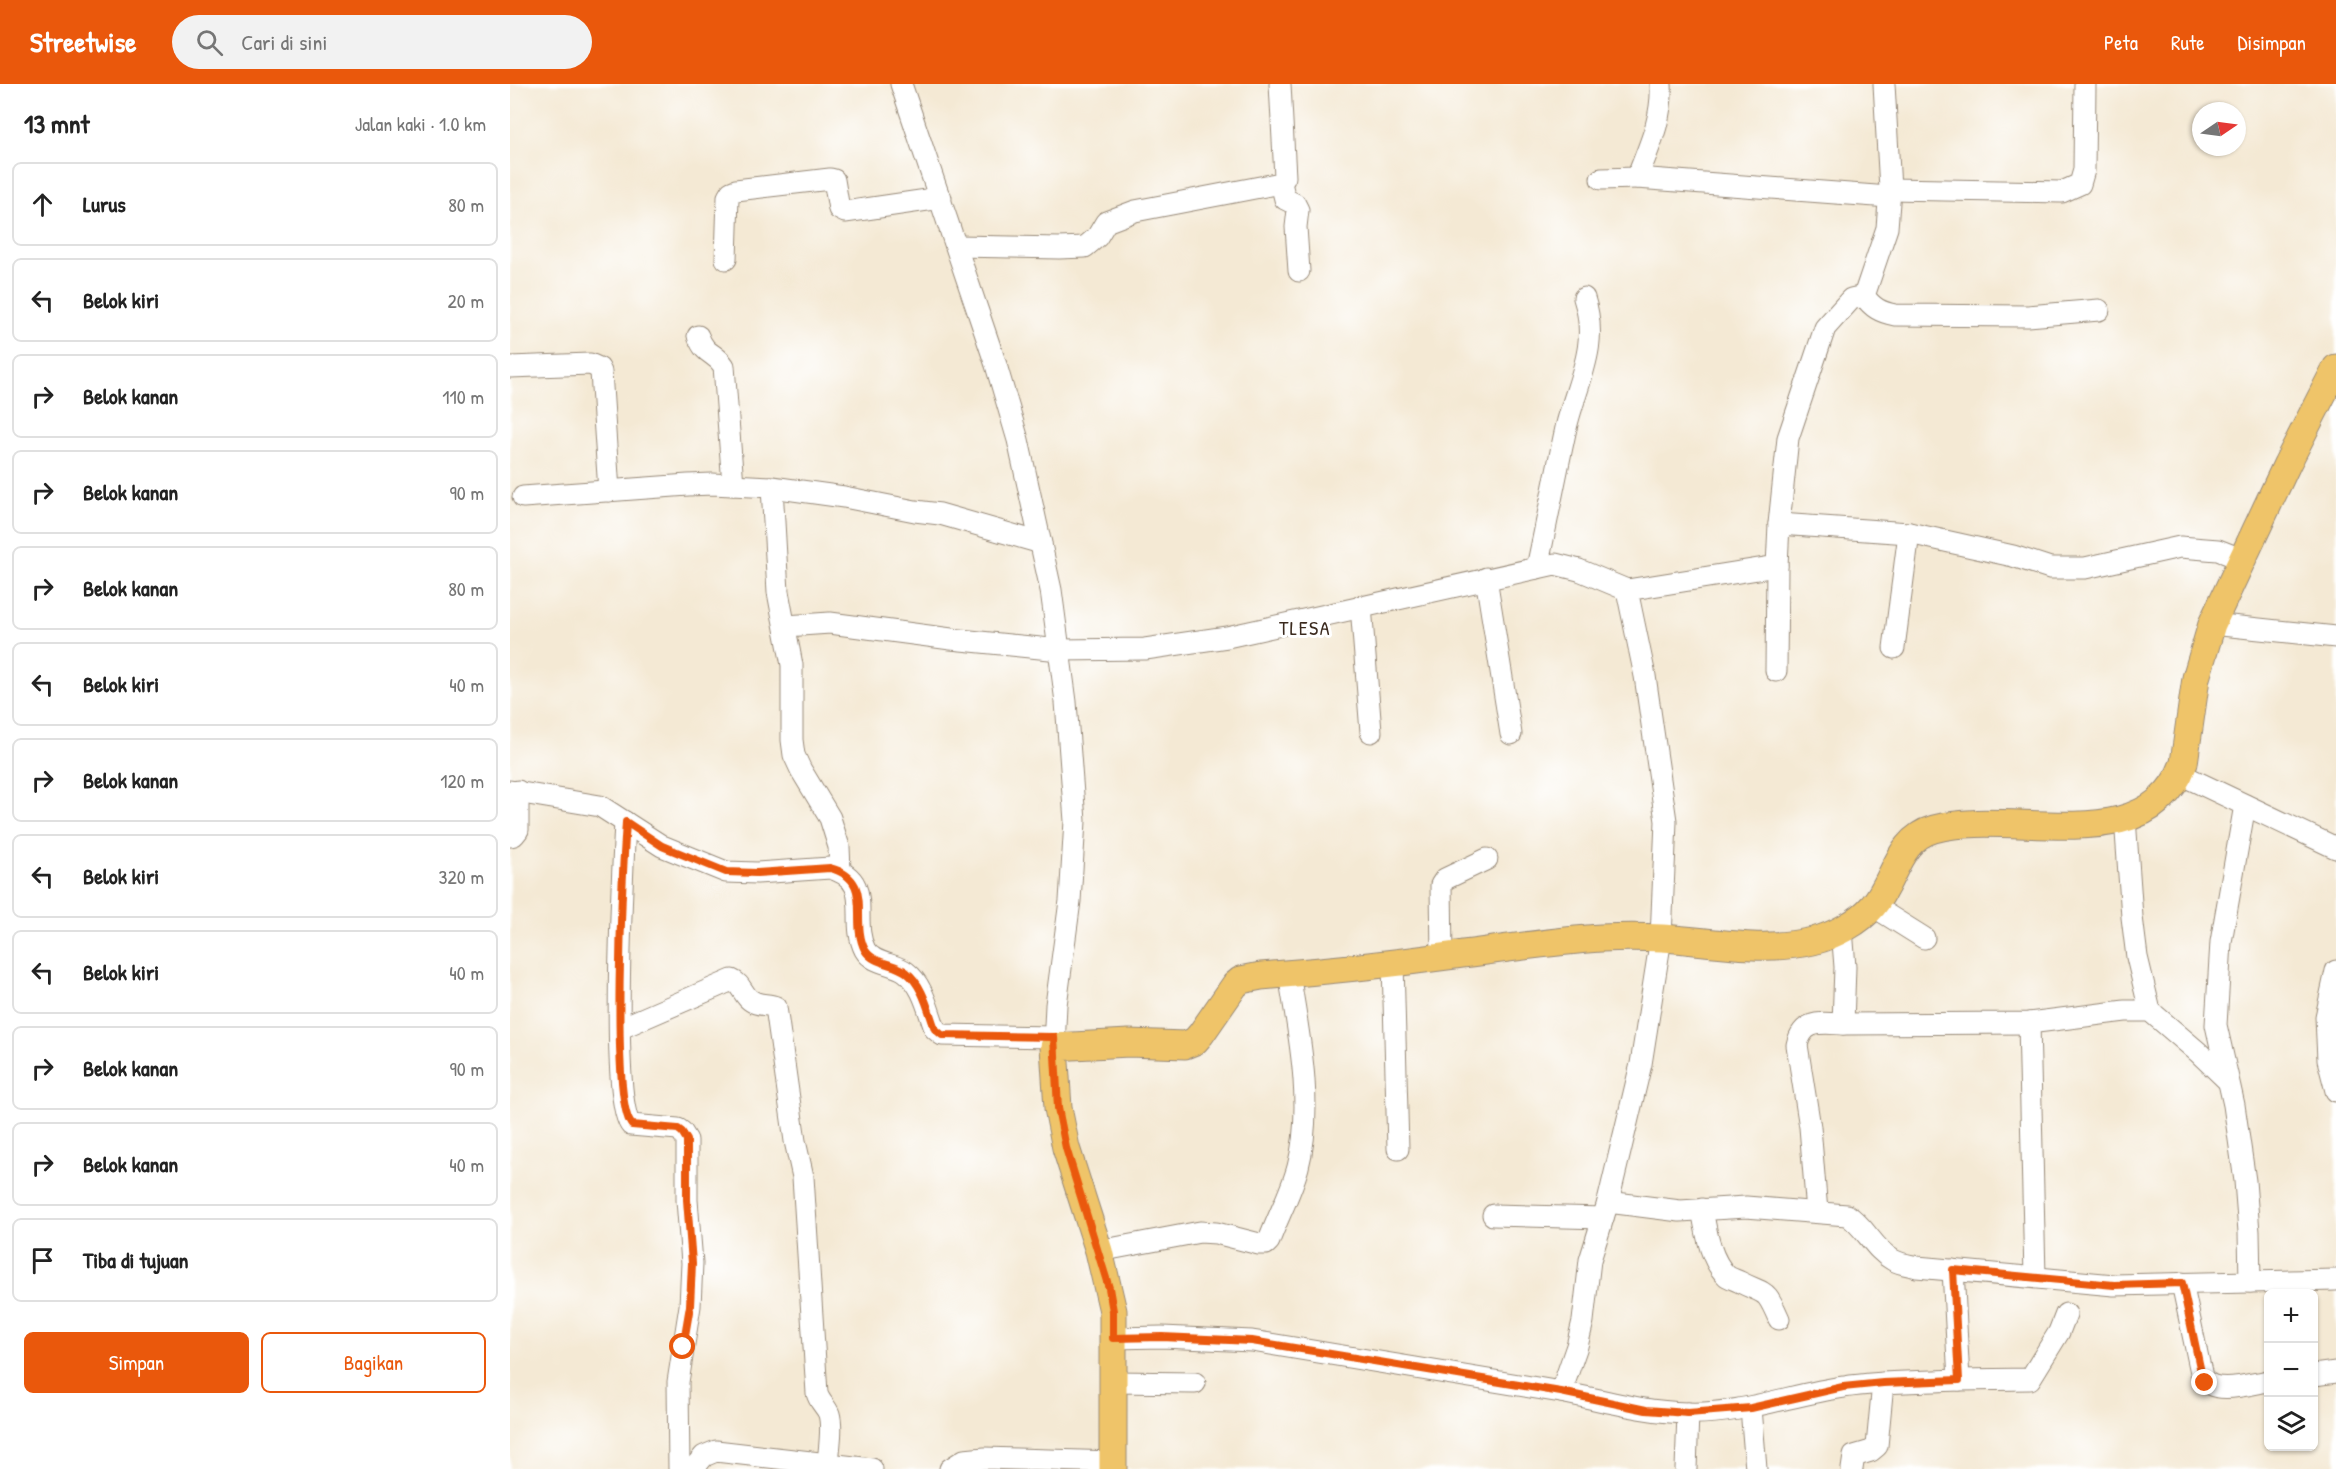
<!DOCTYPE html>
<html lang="id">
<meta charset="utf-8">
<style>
body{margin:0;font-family:"Patrick Hand",sans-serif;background:#f2f2f2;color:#222}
.controls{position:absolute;right:18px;bottom:18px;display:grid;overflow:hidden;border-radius:9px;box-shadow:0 2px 4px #0004}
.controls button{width:54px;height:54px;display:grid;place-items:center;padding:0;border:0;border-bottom:2px solid #e0e0e0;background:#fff;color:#222;font:30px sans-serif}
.compass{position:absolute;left:1682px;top:18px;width:54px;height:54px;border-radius:50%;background:#fff;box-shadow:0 2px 4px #0004;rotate:77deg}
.stop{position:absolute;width:18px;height:18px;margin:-14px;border:4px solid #ea580c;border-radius:50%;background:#fff}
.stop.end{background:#ea580c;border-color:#fff;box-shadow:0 2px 6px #0008}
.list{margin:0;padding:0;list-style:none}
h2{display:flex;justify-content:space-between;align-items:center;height:78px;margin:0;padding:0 24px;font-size:26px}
h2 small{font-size:20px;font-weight:400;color:#767676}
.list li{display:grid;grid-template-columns:39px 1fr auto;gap:18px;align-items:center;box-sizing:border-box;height:84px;margin:0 12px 12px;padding:0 12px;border:2px solid #e0e0e0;border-radius:9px}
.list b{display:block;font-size:22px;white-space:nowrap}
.list em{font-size:20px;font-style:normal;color:#767676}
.actions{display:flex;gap:12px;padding:18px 24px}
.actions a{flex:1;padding:14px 0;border:2px solid #ea580c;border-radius:9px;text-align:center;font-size:21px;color:#ea580c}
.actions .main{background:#ea580c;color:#fff}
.icon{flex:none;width:33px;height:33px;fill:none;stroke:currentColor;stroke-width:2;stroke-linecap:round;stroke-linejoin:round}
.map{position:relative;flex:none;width:1826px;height:1385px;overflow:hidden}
header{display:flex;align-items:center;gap:36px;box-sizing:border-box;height:84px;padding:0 30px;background:#ea580c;color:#fff}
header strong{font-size:28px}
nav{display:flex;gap:33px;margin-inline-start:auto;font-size:21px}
.search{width:420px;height:54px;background:#f2f2f2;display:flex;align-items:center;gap:15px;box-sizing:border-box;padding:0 21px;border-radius:33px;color:#767676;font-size:22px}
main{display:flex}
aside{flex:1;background:#fff}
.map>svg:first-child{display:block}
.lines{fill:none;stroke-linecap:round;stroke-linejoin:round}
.minor-casing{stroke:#988a79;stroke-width:23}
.major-casing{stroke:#988a79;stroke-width:29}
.minor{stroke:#fff;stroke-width:21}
.major{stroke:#efc469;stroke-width:27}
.route{stroke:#ea580c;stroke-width:8}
.labels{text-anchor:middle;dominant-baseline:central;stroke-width:6;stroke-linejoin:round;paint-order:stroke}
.quarter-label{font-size:20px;letter-spacing:1.5px;fill:#3b2a1e;stroke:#fff}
</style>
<header>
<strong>Streetwise</strong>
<div class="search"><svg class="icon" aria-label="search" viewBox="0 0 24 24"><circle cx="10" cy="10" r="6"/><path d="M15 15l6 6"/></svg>Cari di sini</div>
<nav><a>Peta</a><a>Rute</a><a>Disimpan</a></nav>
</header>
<main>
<aside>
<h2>13 mnt<small>Jalan kaki · 1.0 km</small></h2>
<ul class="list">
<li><svg class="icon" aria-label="ahead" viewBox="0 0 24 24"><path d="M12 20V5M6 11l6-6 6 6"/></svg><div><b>Lurus</b></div><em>80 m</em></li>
<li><svg class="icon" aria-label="left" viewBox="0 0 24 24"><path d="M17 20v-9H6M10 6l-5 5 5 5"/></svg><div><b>Belok kiri</b></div><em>20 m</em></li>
<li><svg class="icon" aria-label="right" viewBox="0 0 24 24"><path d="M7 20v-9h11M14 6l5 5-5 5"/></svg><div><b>Belok kanan</b></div><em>110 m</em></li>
<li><svg class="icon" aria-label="right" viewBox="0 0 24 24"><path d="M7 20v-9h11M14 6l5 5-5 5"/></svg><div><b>Belok kanan</b></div><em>90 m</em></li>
<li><svg class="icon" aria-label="right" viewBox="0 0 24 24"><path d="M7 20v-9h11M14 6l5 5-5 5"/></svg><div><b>Belok kanan</b></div><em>80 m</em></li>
<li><svg class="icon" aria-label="left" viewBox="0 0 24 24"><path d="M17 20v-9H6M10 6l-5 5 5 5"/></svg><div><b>Belok kiri</b></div><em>40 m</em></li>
<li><svg class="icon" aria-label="right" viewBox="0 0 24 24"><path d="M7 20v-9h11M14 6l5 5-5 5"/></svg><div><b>Belok kanan</b></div><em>120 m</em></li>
<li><svg class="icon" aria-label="left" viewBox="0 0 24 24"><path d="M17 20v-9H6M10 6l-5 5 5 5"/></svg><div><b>Belok kiri</b></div><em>320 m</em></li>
<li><svg class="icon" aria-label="left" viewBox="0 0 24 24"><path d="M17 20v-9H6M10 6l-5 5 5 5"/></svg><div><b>Belok kiri</b></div><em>40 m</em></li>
<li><svg class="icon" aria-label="right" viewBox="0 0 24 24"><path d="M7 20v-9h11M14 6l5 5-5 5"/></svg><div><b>Belok kanan</b></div><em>90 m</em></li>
<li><svg class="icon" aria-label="right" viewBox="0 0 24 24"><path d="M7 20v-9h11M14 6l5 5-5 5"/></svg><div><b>Belok kanan</b></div><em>40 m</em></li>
<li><svg class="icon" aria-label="arrive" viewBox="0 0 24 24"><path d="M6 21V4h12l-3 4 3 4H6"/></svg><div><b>Tiba di tujuan</b></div></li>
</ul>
<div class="actions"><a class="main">Simpan</a><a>Bagikan</a></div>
</aside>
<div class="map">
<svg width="1826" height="1385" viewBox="0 0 1826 1385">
<rect width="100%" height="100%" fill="#fff"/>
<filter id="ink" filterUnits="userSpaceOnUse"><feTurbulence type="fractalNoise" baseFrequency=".0167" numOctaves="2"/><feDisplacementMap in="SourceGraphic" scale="12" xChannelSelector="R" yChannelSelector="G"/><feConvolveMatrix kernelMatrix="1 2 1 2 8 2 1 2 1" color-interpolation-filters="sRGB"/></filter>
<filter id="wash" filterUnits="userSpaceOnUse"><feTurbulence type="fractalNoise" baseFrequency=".008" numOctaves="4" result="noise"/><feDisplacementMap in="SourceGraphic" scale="24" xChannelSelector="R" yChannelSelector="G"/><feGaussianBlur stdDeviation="1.35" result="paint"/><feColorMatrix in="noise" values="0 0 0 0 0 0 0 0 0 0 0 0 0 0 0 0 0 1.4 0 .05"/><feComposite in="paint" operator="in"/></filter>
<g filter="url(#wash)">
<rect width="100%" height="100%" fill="#f4e9d4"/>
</g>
<g filter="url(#ink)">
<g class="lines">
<defs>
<g id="minor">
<polyline points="391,0 486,281 508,356 541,506 556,618 565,737 560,817 546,921 544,963"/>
<polyline points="1127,94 1379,113"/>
<path d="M1091 95 1127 94C1139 63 1153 34 1151 0"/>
<polyline points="771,99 775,115 785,120 788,126 786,143 789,187"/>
<polyline points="1380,105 1552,108 1570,100 1574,86 1575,0"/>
<polyline points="447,162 549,164 575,163 587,153 596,138 625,127 771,99 775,93 770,0"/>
<polyline points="216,175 218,113 221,108 226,106 320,95 324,96 329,125 335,128 431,114"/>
<polyline points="1354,212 1377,144 1380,105 1374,0"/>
<path d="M188 252C196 273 204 267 214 282L223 401"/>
<polyline points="0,283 80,280 89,284 91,288 99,407"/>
<polyline points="262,403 268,508 282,581 282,656 284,671 291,686 320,734 329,763 330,786"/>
<polyline points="13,413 178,401 202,400 262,403 334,413 405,427 430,430 531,459"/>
<polyline points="1269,440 1399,449 1503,472 1540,484 1575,484 1670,463 1708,466 1731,475"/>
<path d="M1027 484C1037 437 1046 390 1056 344 1067 297 1090 263 1074 214"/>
<polyline points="976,494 1001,650"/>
<polyline points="851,522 861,648"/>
<polyline points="1702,540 1826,553"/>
<polyline points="276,542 320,539 441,555 550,566 635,565 717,553 1045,480 1069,486 1117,506"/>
<polyline points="1384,564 1399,449"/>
<polyline points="1266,587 1267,482"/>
<polyline points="1670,690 1826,764"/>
<path d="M0 707 90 722 152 762 216 788 247 789 320 784C366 796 339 836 355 866 363 880 384 879 396 888 413 901 418 926 425 945L432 951 544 953"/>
<polyline points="1735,721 1711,858 1706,941 1724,1021 1735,1097 1739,1148 1740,1198"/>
<polyline points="1615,734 1622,833 1627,873 1640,927"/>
<path d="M115 738C113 781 100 1020 121 1041L168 1045 172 1048 177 1056V1116L182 1179 180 1222 168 1298 169 1385"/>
<polyline points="0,752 4,751 8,746 8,707"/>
<polyline points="1363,822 1414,854"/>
<polyline points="1332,845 1335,883 1333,940 1519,939 1615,927 1640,927 1688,968 1717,996"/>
<polyline points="932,873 931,801 935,795 977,775"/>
<polyline points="883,879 888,1065"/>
<polyline points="1826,887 1816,933 1818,976 1826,1007"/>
<polyline points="1519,939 1525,1193"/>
<path d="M111 944 222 896C230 899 232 908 238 914 247 923 257 919 266 923L285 1057 293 1093 307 1309C309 1318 316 1322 319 1330 323 1344 319 1364 318 1379"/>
<path d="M1098 1118 1170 1127 1236 1123 1337 1131C1356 1143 1363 1165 1383 1176 1390 1180 1399 1181 1407 1183L1604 1201 1826 1196"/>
<path d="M1192 1125C1196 1147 1200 1176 1217 1192 1220 1194 1226 1196 1230 1198 1257 1212 1255 1203 1269 1235"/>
<path d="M1307 1128 1300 1043 1287 961C1293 935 1311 939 1333 940"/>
<polyline points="983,1131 1093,1134"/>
<path d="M589 1167 690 1148 706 1149 749 1160H756L759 1157C768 1132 781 1109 788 1083 804 1023 789 950 779 890"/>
<path d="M1443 1186 1449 1296C1411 1298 1372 1297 1334 1303 1282 1310 1231 1331 1177 1329 1134 1328 1092 1316 1051 1308L1067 1262 1073 1237 1080 1176 1098 1118 1131 980 1151 854 1156 737 1135 592 1117 506 1267 482 1269 440 1278 354 1315 244 1341 215 1354 212C1363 224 1370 228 1385 231L1518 232 1589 226"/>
<path d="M1672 1199 1692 1293C1703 1312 1740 1300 1758 1297"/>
<polyline points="604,1254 652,1253 742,1257 1051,1308"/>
<polyline points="1804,1291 1826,1288"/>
<polyline points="1449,1296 1520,1295 1549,1248 1556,1230"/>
<polyline points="604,1298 685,1299"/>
<polyline points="1241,1324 1246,1385"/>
<polyline points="183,1385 194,1372 206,1367 362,1385"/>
<polyline points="440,1385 454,1376 475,1374 604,1378"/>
<polyline points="1176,1385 1178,1329"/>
<polyline points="1342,1385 1344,1372 1361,1367 1367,1362 1373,1299"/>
</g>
<path id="major" d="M603 1385V1227L589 1167 556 1064 548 1024 544 963 619 959 675 961 685 957 691 950 725 901 731 896 751 892C816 887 881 880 946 871 994 865 1043 857 1091 854 1111 853 1132 853 1152 854 1202 857 1252 869 1303 857 1323 852 1350 838 1363 822 1385 797 1387 755 1424 745 1501 723 1638 779 1674 679L1686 594 1702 540 1777 380 1826 284"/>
</defs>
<use href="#minor" class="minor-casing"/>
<use href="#major" class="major-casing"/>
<use href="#minor" class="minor"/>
<use href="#major" class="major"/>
</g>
</g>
<g class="lines" filter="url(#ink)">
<path class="route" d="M173 1263 180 1222 182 1179 177 1116V1056L172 1048 168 1045 122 1041C100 1020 113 781 116 738L152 762 216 788 247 789 320 784C366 796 339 836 355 866 363 880 384 879 396 888 413 901 418 926 425 945L432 951 544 953 548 1024 556 1064 599 1204 603 1227V1254L652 1253 742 1257 1051 1308 1136 1326 1178 1329 1241 1324 1333 1303 1373 1299 1449 1296 1443 1186 1604 1201 1672 1199 1692 1293 1695 1299"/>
</g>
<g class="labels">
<g class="quarter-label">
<text x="795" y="543">TLESA</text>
</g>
</g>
</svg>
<div class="controls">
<button>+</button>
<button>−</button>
<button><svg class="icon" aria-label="layers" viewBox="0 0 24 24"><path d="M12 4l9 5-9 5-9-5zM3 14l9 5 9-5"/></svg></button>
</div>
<svg class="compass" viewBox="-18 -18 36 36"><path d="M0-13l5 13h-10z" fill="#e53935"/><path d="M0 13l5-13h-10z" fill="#767676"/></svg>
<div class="stop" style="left:173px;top:1263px"></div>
<div class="stop end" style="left:1695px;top:1299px"></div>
</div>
</main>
